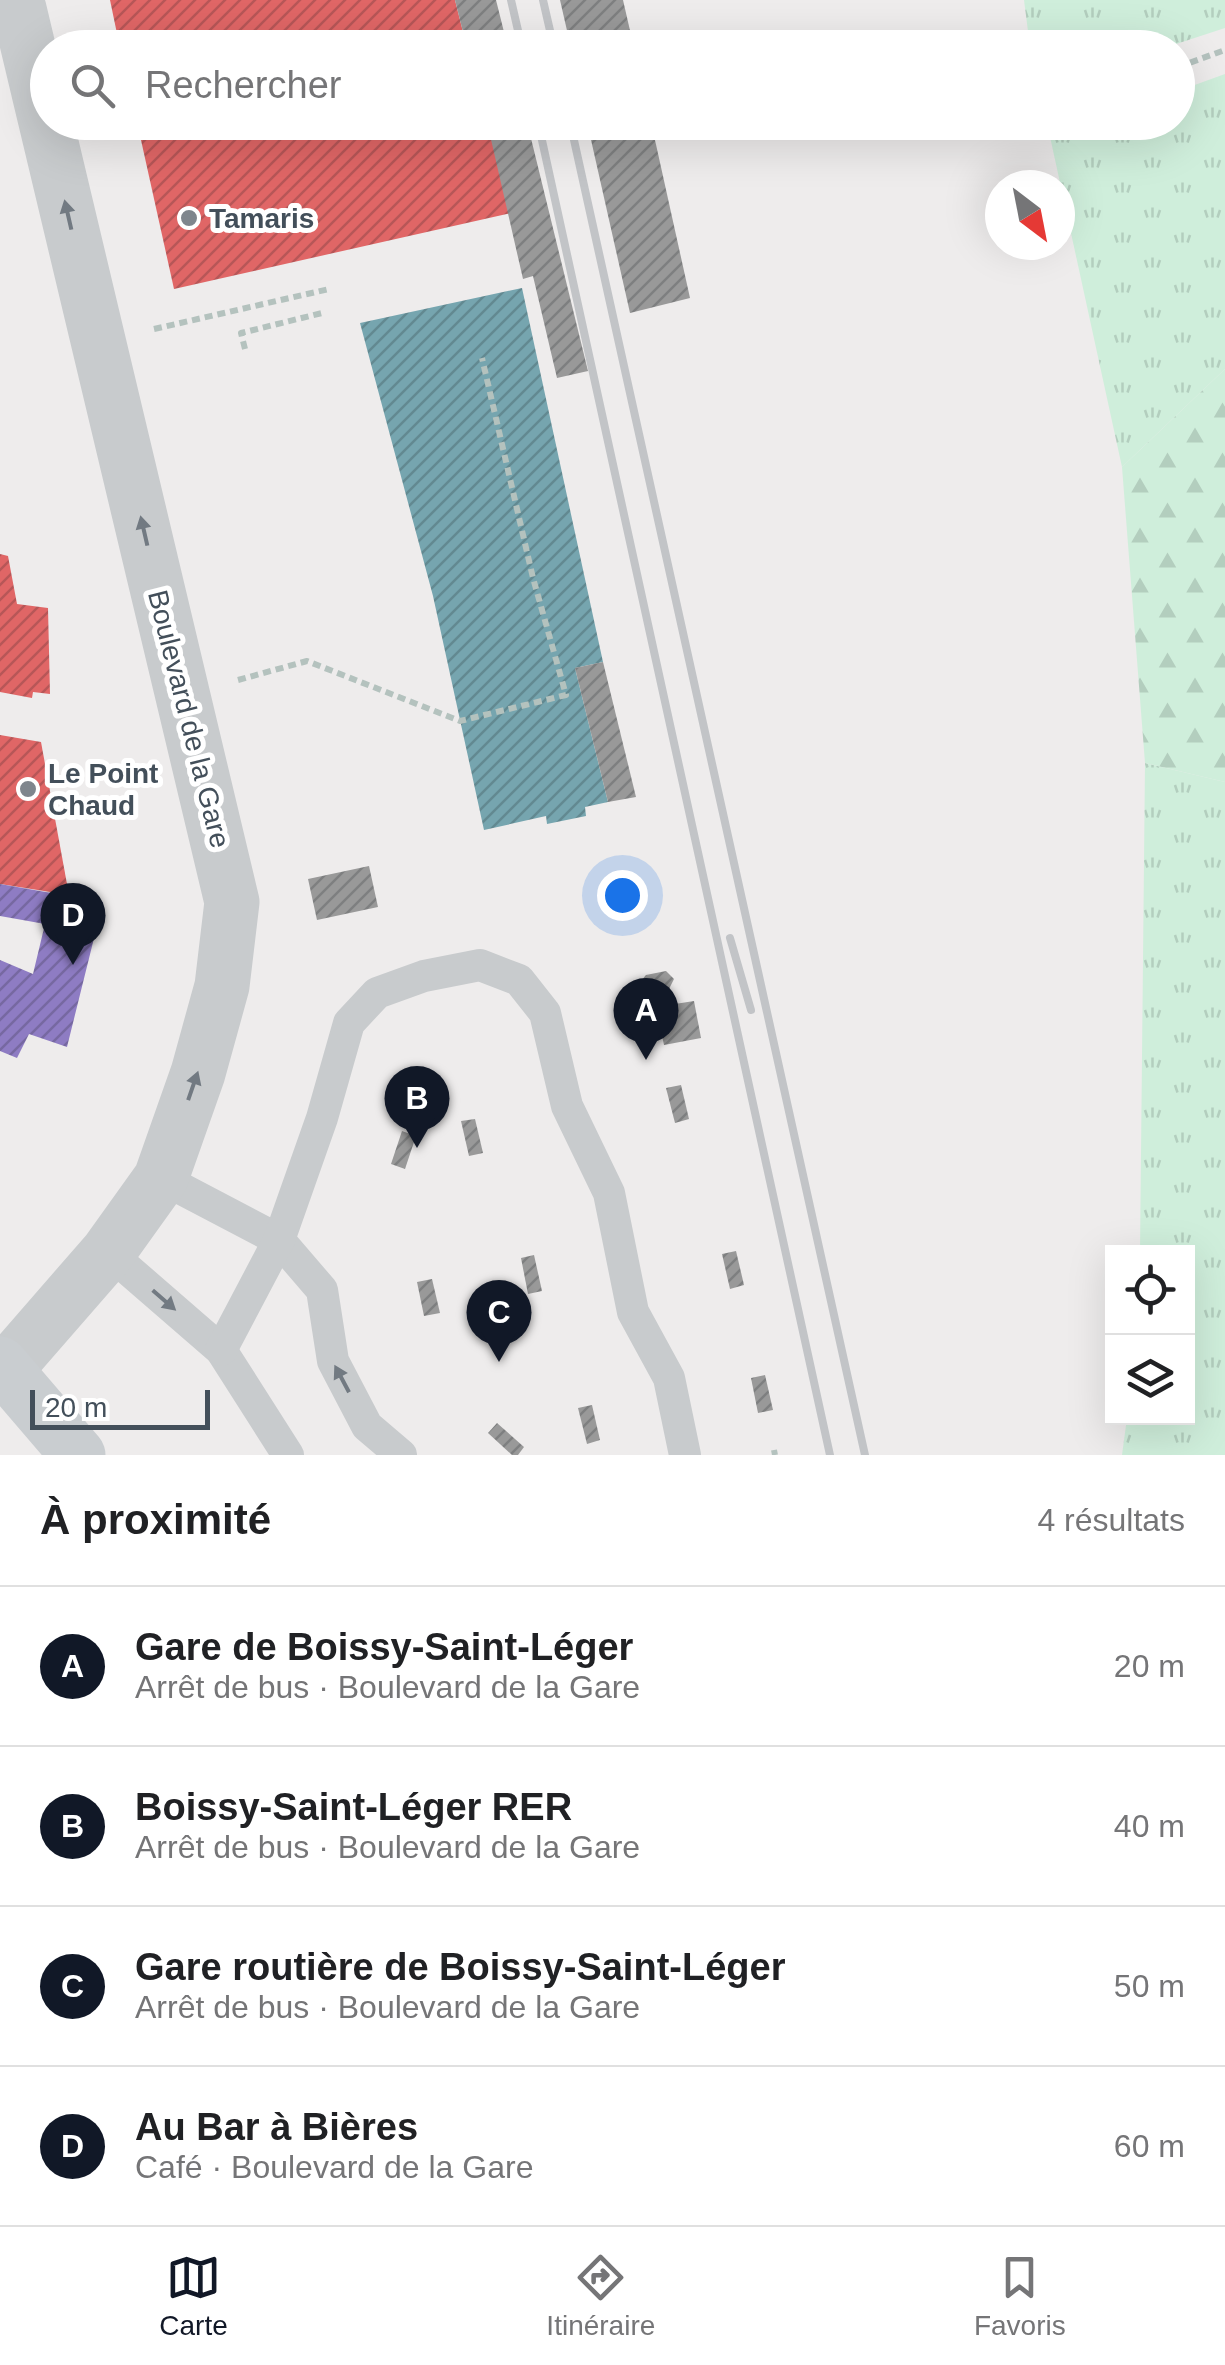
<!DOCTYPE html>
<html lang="fr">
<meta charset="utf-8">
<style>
body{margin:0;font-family:Arial,sans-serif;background:#f2f2f2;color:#202124}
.controls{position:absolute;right:30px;bottom:30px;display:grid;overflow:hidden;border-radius:0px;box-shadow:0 10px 40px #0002}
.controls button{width:90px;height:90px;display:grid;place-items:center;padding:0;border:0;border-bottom:2px solid #e0e0e0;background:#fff;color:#202124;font:50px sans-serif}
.compass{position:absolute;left:985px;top:170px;width:90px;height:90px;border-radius:50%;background:#fff;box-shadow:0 10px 40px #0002;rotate:148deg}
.scale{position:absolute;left:30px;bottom:25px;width:180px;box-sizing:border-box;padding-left:10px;border:5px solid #434f5a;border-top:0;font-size:28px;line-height:35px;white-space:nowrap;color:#434f5a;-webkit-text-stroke:8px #fff;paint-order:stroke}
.you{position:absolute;left:622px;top:895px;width:35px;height:35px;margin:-25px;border:8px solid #fff;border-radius:50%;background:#1a73e8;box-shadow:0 0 0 15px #1a73e833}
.badge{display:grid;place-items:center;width:65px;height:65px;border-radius:50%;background:#111827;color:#fff;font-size:32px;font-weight:700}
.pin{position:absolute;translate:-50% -82px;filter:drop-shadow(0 2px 5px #0008)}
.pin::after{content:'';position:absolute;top:52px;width:35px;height:30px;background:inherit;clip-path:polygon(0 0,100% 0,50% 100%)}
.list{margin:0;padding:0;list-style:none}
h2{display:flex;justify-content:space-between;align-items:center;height:130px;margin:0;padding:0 40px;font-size:42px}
h2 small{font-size:32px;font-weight:400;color:#757577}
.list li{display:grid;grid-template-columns:65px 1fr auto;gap:30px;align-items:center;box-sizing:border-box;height:160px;padding:0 40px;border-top:2px solid #e0e0e0}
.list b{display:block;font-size:38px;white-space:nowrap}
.list p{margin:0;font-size:32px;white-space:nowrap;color:#757577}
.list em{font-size:32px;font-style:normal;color:#757577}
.icon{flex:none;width:55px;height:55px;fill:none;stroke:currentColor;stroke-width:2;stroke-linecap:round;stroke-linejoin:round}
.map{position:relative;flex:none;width:1225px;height:1455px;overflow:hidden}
.search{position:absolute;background:#fff;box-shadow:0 10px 40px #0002;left:30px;right:30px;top:30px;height:110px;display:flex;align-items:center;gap:25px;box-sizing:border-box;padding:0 35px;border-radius:55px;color:#757577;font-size:38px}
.sheet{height:770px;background:#fff}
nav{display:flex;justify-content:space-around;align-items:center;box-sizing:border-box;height:140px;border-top:2px solid #e0e0e0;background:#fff;font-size:28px;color:#757577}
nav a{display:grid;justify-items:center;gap:5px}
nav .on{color:#111827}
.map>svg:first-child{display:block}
.grass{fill:url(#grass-tufts)}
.forest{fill:url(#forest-firs)}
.shops{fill:url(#shops-hatch)}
.offices{fill:url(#offices-hatch)}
.public{fill:url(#public-hatch)}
.industry{fill:url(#industry-hatch)}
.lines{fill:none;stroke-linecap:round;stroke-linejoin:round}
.path{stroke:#b4c2be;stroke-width:6;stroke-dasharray:8 5;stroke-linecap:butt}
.lane{stroke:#c8cbcd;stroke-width:32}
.street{stroke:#c8cbcd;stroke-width:55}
.secondary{stroke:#c9cdd0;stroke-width:55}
.rail{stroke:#c2c4c7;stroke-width:8}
.oneway{fill:#727a82}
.poi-dot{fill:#7f868d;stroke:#fff;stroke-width:4}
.labels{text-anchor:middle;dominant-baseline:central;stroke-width:10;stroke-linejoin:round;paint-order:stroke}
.poi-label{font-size:28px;font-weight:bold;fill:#434f5a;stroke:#fff;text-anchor:start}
.street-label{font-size:28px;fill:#434f5a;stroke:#fff}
</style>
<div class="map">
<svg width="1225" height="1455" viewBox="0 0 1225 1455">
<defs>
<pattern id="grass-tufts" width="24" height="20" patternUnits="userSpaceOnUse" patternTransform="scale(2.5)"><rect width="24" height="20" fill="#cfeedb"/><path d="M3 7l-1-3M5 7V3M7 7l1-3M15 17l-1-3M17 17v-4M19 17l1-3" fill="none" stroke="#b3cebe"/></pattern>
<pattern id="forest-firs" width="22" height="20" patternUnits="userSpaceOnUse" patternTransform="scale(2.5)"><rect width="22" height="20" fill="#cfeedb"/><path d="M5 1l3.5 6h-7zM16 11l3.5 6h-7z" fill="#b3cebe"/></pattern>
<pattern id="shops-hatch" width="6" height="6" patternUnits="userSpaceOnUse" patternTransform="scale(2.5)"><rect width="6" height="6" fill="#e06666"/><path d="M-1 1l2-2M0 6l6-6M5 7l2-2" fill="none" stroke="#b75657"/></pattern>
<pattern id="offices-hatch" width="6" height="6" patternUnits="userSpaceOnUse" patternTransform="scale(2.5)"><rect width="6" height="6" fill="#8e7cc3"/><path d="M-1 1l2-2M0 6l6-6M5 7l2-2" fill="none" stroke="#7668a1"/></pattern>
<pattern id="public-hatch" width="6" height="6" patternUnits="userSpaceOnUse" patternTransform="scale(2.5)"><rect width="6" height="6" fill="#76a5af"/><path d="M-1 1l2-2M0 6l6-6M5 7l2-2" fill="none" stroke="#628991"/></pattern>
<pattern id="industry-hatch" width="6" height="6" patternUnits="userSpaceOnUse" patternTransform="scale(2.5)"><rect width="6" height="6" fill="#999"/><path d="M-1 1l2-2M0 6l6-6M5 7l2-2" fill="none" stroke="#7e7f80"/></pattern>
</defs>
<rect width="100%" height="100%" fill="#eeecec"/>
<g class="grass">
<polygon points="1024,0 1225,0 1225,28 1167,47 1030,47"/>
<polygon points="1225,74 1225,369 1122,467 1047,123 1178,122 1178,91"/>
<polygon points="1145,763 1225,782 1225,1455 1122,1455 1127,1418 1188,1418 1188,1252 1140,1252"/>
</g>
<polygon class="forest" points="1225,369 1225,782 1145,763 1122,467"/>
<g class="shops">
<polygon points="110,0 455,0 467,48 120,48"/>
<polygon points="137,122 487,122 511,213 174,289"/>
<polygon points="0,554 8,556 17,604 48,608 50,694 33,692 32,698 0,692"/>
<polygon points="0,735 41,742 69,895 0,884"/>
</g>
<polygon class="offices" points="0,884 103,902 67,1047 29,1034 17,1058 0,1051 0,960 33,974 45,924 0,916"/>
<polygon class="public" points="522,288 603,662 575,668 608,802 585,807 586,816 547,824 546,816 484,830 433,596 360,323"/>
<g class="industry">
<polygon points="455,0 496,0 508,48 467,48"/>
<polygon points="560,0 623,0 634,48 571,48"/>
<polygon points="487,122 527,122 588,371 557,378 533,276 523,279"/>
<polygon points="587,122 651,122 690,298 630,313"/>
<polygon points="603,662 636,797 608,802 575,668"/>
<polygon points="369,866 378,907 317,920 308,879"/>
<polygon points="666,971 674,979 669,989 651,994 642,987 642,980 646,975"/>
<polygon points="694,1001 701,1038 664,1045 656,1007"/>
<polygon points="681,1085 689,1119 675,1123 666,1088"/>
<polygon points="475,1119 483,1153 469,1156 461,1121"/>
<polygon points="402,1131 416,1136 405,1169 391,1164"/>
<polygon points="736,1251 744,1285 730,1289 722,1254"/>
<polygon points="534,1255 542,1291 528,1294 521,1258"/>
<polygon points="432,1279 440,1313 424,1316 417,1282"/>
<polygon points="765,1375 773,1410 758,1413 751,1378"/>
<polygon points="592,1405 600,1440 587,1444 578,1408"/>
<polygon points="497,1423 524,1447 518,1455 512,1455 488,1433"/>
</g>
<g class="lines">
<g class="path">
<polyline points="1178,67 1225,50"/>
<polyline points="154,329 329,289"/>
<polyline points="245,349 241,333 322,313"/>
<polyline points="238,680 307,661 460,721 566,695 533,578 482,358"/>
<polyline points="774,1450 775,1455"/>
</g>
<g class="lane">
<polyline points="161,1178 279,1240 322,1290 333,1361 367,1426 401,1455"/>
<polyline points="108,1252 221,1350 288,1455"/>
<polyline points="221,1350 279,1240 322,1118 349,1023 377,993 424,976 480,965 519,980 545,1013 567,1106 609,1193 633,1312 669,1378 685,1455"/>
</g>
<polyline class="street" points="0,1376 108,1252 161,1178 198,1073 222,986 232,902 19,9"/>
<polyline class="secondary" points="0,1364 78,1455"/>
<g class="rail">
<polyline points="511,0 522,48"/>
<polyline points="543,0 554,48"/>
<polyline points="538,122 830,1455"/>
<polyline points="570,122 865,1455"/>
<polyline points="730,938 751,1010"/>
</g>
</g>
<defs><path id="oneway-solid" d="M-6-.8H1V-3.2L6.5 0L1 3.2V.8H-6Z" transform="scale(2.5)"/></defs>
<g class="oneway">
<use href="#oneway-solid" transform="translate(68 215) rotate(-103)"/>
<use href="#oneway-solid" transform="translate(144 531) rotate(-103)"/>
<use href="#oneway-solid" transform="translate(193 1086) rotate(-71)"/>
<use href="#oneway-solid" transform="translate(164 1300) rotate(41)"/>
<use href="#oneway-solid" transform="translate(342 1379) rotate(-118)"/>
</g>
<g class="poi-dot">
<circle cx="189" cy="218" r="10"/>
<circle cx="28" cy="789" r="10"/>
</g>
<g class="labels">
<g class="poi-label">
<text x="209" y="218">Tamaris</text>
<text x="48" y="773">Le Point<tspan x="48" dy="32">Chaud</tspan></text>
</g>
<g class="street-label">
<text transform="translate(189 719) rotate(76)">Boulevard de la Gare</text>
</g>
</g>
</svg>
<div class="controls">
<button><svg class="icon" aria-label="locate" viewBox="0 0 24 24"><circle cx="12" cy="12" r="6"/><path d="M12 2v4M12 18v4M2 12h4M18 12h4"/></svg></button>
<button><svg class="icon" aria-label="layers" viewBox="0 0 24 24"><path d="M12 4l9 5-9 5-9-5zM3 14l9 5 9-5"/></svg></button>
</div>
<svg class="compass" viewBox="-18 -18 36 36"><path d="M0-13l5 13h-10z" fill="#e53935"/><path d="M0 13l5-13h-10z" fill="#757577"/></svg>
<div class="scale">20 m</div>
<div class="you"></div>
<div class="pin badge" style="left:646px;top:1060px">A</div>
<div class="pin badge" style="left:417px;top:1148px">B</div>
<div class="pin badge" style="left:499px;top:1362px">C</div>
<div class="pin badge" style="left:73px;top:965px">D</div>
<div class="search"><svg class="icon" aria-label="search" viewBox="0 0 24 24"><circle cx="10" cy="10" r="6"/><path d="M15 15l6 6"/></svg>Rechercher</div>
</div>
<section class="sheet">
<h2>À proximité<small>4 résultats</small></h2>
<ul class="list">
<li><span class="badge">A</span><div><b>Gare de Boissy-Saint-Léger</b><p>Arrêt de bus · Boulevard de la Gare</p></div><em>20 m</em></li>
<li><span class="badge">B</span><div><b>Boissy-Saint-Léger RER</b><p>Arrêt de bus · Boulevard de la Gare</p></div><em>40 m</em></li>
<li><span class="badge">C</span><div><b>Gare routière de Boissy-Saint-Léger</b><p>Arrêt de bus · Boulevard de la Gare</p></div><em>50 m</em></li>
<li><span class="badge">D</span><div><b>Au Bar à Bières</b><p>Café · Boulevard de la Gare</p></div><em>60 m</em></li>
</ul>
</section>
<nav>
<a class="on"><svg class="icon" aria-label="map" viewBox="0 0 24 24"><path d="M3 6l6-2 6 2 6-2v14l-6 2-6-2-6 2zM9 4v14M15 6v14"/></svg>Carte</a>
<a><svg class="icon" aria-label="directions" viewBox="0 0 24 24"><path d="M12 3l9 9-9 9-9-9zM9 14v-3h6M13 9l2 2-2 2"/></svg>Itinéraire</a>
<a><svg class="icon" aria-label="saved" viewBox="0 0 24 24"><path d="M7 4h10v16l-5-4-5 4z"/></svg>Favoris</a>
</nav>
